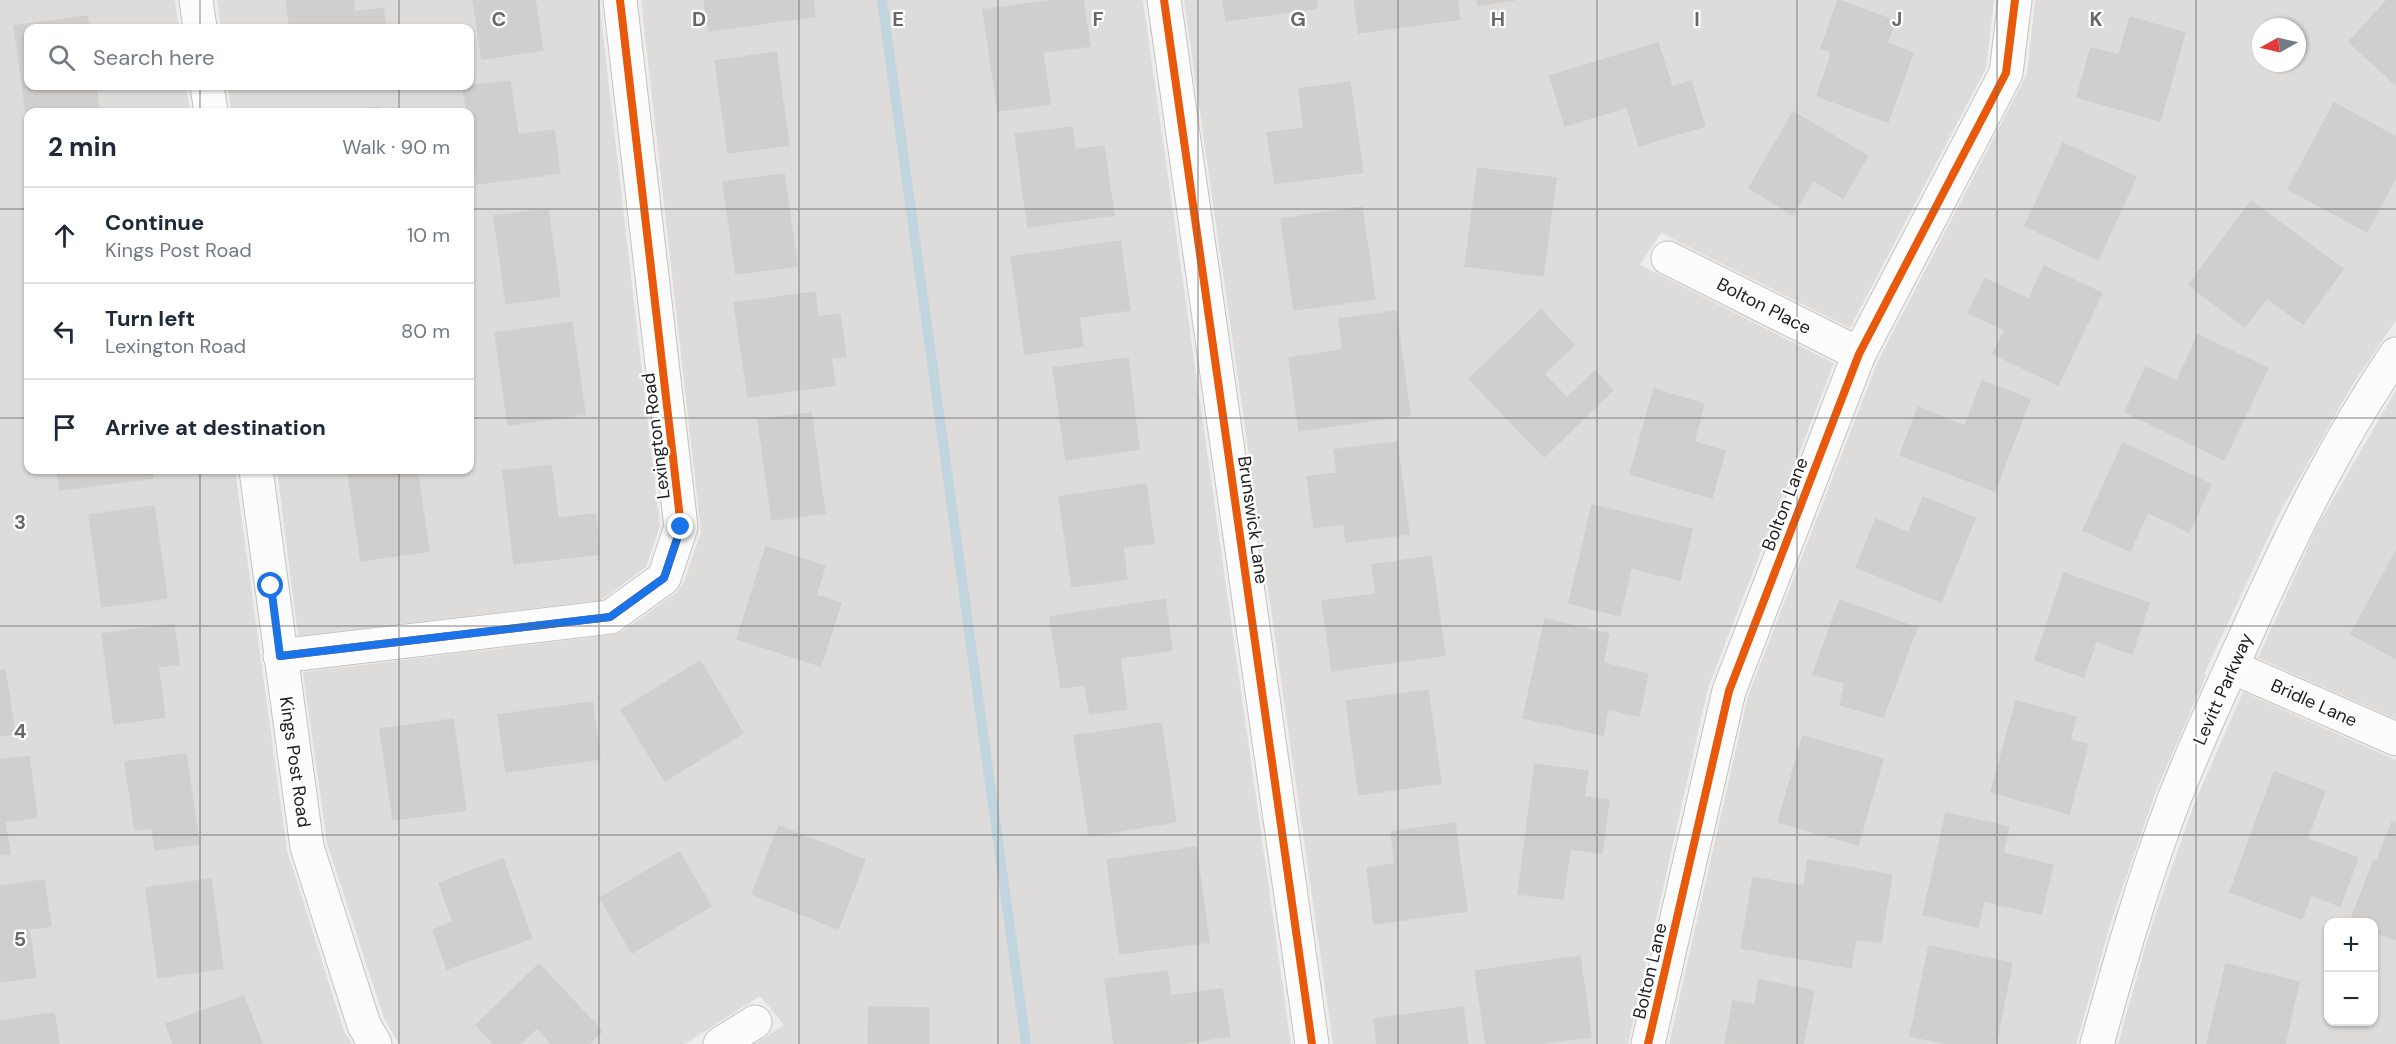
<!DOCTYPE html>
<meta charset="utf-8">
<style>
body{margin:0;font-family:"DM Sans",sans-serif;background:#f2f2f3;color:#1f2937}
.controls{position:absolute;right:18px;bottom:18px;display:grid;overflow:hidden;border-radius:12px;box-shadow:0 2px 4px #0004}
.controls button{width:54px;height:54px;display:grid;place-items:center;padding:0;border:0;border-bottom:2px solid #e0e1e3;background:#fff;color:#1f2937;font:30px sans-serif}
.compass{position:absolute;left:2252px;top:18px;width:54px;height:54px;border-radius:50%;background:#fff;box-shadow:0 2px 4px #0004;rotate:262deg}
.stop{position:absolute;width:18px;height:18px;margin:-14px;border:4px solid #1a73e8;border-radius:50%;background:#fff}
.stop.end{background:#1a73e8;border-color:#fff;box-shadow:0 2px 6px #0008}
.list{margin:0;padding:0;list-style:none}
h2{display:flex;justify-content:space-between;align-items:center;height:78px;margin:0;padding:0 24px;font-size:26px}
h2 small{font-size:20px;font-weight:400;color:#747a83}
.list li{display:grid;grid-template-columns:39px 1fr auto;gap:18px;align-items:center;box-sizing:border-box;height:96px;padding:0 24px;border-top:2px solid #e0e1e3}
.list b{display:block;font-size:22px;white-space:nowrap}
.list p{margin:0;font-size:20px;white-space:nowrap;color:#747a83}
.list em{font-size:20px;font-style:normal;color:#747a83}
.icon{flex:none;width:33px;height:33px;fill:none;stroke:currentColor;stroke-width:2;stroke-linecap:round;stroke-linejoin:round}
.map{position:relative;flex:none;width:2396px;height:1044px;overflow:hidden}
.search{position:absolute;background:#fff;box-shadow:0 2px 4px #0004;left:24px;top:24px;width:450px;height:66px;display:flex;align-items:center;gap:15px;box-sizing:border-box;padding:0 21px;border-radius:12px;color:#747a83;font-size:22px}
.panel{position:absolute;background:#fff;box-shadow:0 2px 4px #0004;left:24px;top:108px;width:450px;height:366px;border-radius:12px}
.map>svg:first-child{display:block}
.residential{fill:#dddcdb;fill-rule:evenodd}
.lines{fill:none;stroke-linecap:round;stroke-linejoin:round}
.stream{stroke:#c0d5dd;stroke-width:10}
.building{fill:#d1cfcd;stroke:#d1cfcc;stroke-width:1.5}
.minor-casing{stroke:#c4c3c2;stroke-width:35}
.minor{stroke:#fcfcfc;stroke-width:33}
.cycleway-casing{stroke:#fff;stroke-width:11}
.cycleway{stroke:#e8590c;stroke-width:8}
.route{stroke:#1a73e8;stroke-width:8}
.grid{fill:none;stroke:#686867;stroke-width:1.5;stroke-opacity:0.55}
.labels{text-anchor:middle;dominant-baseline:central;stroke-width:4.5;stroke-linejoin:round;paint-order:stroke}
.street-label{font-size:18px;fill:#202020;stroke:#fff}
.grid-label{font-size:20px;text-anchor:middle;font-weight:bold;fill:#686867;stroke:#fff;stroke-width:4.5;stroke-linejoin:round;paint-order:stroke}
</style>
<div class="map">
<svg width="2396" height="1044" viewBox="0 0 2396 1044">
<rect width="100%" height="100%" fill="#eeedea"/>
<g class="residential">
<polygon points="0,0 175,0 179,28 28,28 28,86 186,86 190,112 28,112 28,470 235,470 287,850 344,1031 352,1044 0,1044"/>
<polygon points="217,0 599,0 660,526 646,567 602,600 298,636 277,470 470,470 470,112 231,112 228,86 470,86 470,28 221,28"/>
<polygon points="641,0 1143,0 1291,1044 754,1044 784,1025 760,996 685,1044 399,1044 384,1018 327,843 303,672 612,635 623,631 677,592 684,582 701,532"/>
<polygon points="1184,0 1994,0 1986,68 1850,328 1661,233 1640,265 1834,363 1708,688 1628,1044 1333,1044"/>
<path d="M2035 0H2396V320L2354 382 2280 512 2204 674 2206 676 2156 791 2113 915 2076 1044H1669L1748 696 1878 361 2027 74ZM2261 27H2297V63H2261Z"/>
<polygon points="2396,390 2396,719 2258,658 2317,527"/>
<path d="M2243 692 2396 760V1044H2118L2152 924 2195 802ZM2328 922H2374V1022H2328Z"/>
</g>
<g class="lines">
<polyline class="stream" points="882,0 1026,1044"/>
</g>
<g class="building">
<polygon points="286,0 353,0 355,12 383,8 386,28 290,28"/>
<polygon points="473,0 535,0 543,50 482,59"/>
<polygon points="704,0 813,0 815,16 709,31"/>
<polygon points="1055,0 1083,0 1090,46 1043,52 1050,104 998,111 983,10"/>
<polygon points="1223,0 1316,0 1317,8 1226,21"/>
<polygon points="1354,0 1457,0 1460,19 1359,33"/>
<polygon points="1477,0 1515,0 1478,6"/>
<polygon points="1838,0 1895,21 1887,43 1913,53 1888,122 1817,96 1832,52 1821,48"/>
<polygon points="2387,0 2396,0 2396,85 2349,42"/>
<polygon points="87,16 89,28 28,28 28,86 96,86 99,112 28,112 28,126 14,26"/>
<polygon points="2130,17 2185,33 2160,121 2077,97 2091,48 2119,55"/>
<polygon points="1658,43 1672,87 1691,81 1705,126 1639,146 1627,107 1565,126 1550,76"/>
<polygon points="776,52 789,145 728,153 715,61"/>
<polygon points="510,81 518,135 554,130 560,173 477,184 470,134 470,112 467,112 463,87"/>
<polygon points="1350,82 1363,172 1275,184 1267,133 1304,128 1299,89"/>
<polygon points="2334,103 2396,137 2396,177 2367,232 2288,189"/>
<polygon points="379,107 379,112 332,112"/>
<polygon points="1793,112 1868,156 1843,198 1813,180 1793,215 1749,188"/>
<polygon points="1072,127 1075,150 1104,146 1114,215 1028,227 1015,134"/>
<polygon points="2063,143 2136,177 2098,260 2025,226"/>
<polygon points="1478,168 1556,178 1543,276 1465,266"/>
<polygon points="784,174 797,266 736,274 723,182"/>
<polygon points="2251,201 2343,269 2303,324 2267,298 2245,327 2189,285"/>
<polygon points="1362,207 1375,299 1294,310 1281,219"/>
<polygon points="548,209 560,296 506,304 494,216"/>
<polygon points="1120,241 1130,310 1079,317 1083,346 1025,354 1011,257"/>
<polygon points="2044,266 2102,293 2058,385 1993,354 2005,330 1968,313 1985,279 2029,299"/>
<polygon points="815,292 818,317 840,314 846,356 831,358 835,385 748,397 734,303"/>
<polygon points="1541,310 1574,345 1544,374 1567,398 1595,371 1613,390 1544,457 1469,379"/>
<polygon points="1396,311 1410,415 1299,431 1289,358 1343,350 1339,319"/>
<polygon points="572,322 585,414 508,425 495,333"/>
<polygon points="2198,335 2268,368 2224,460 2125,412 2146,367 2177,381"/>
<polygon points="1128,358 1139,449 1066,460 1053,368"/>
<polygon points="1982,381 2030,399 1995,491 1900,455 1918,407 1965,426"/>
<polygon points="1654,389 1704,404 1694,442 1725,451 1712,498 1630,474"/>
<polygon points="811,413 825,513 772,520 758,420"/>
<polygon points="1397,442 1409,534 1346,542 1344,524 1314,528 1307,477 1337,473 1334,450"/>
<polygon points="2123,443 2211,484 2189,532 2148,512 2130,551 2083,530"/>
<polygon points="551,465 558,518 595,514 600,554 514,564 503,471"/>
<polygon points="57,470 151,470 153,478 60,490"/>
<polygon points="383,470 417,470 429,551 361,561 348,474"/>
<polygon points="1146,484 1154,543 1123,547 1127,579 1072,587 1059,497"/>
<polygon points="1923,497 1975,518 1941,602 1856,567 1876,519 1909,533"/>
<polygon points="1592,505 1692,529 1680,580 1631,568 1620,616 1569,603"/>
<polygon points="154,506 167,598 102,607 89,515"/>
<polygon points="766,547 825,566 816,595 841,603 821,666 737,639"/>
<polygon points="2396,551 2396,659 2351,634"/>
<polygon points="1431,556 1445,655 1332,671 1322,601 1376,594 1372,565"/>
<polygon points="2064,573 2149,603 2132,654 2096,641 2084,677 2035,660"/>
<polygon points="1165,599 1172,650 1120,658 1127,709 1090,714 1085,685 1061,688 1050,617"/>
<polygon points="1840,600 1917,628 1883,717 1840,705 1845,683 1813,674"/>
<polygon points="1545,619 1609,634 1603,663 1648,674 1639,716 1608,709 1603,735 1523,718"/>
<polygon points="174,624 179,664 158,667 165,717 114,724 102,634"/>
<polygon points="700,661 743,733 665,781 621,710"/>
<polygon points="5,670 15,734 0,736 0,671"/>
<polygon points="1428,690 1441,783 1359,795 1346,701"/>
<polygon points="2016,701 2076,717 2070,740 2088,744 2069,814 1991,792"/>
<polygon points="592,702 600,759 506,772 498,715"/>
<polygon points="453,719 466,810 393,820 380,729"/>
<polygon points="1161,723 1176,822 1089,836 1074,736"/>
<polygon points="1803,736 1883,759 1858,845 1778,822"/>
<polygon points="186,754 199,844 155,850 152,828 135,830 125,762"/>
<polygon points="29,756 37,817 5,822 10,854 0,855 0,760"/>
<polygon points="1535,764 1588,771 1584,797 1609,800 1602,853 1570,849 1563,899 1518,894"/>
<polygon points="2274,772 2325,791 2307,839 2358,858 2340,906 2311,895 2302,919 2230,892"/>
<polygon points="1946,813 2009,827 2003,853 2053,865 2041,914 1984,901 1978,927 1923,915"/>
<polygon points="2392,822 2396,824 2396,940 2374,932 2374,922 2350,922 2374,860 2377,861"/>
<polygon points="1455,823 1467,911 1374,924 1367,868 1395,864 1391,832"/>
<polygon points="779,826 865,860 838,929 752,894"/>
<polygon points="1196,847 1209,942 1120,954 1107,860"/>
<polygon points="679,852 711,906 632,953 600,898"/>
<polygon points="503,859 532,938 447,969 433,930 453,922 439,883"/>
<polygon points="1808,860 1892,875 1881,943 1856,939 1851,968 1741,948 1753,877 1804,886"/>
<polygon points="211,879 223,968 158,978 146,888"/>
<polygon points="44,880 51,926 29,929 36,977 0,982 0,886"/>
<polygon points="1929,946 2012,963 1996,1044 1948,1044 1910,1036"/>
<polygon points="1580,956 1591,1037 1538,1044 1486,1044 1475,971"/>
<polygon points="539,964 602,1031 589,1044 552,1044 537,1028 520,1044 494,1044 476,1025"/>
<polygon points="2226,964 2299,982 2285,1044 2207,1044"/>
<polygon points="1167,971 1171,996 1222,989 1230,1036 1179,1044 1114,1044 1105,979"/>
<polygon points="1759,980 1814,991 1803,1044 1725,1043 1733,1001 1755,1005"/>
<polygon points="244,996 262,1044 173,1044 166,1024"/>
<polygon points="869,1007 929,1008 929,1044 868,1044"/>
<polygon points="1463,1007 1468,1044 1377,1044 1374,1019"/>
<polygon points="54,1013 59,1044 1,1044 0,1021"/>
</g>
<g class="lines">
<defs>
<g id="minor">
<polyline points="196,0 200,28"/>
<polyline points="1164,0 1312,1044"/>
<polyline points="207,86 211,112"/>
<polyline points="1668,258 1859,354"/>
<polyline points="256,470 307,847 364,1025 375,1044"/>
<polyline points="280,656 610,617 664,578 681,527 620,0"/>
<polyline points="2232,667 2396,739"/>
<polyline points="720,1044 755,1022"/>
<polyline points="1648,1044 1729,691 1859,354 2006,73 2015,0"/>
<path d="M2097 1044C2120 961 2144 878 2175 797 2198 738 2226 680 2252 622 2294 529 2338 439 2396 354"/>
</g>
</defs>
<use href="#minor" class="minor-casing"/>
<use href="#minor" class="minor"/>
<defs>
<g id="cycleway">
<polyline points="1164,0 1312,1044"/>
<polyline points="280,656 610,617 664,578 681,527 620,0"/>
<polyline points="1648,1044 1729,691 1859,354 2006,73 2015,0"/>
</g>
</defs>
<use href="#cycleway" class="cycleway-casing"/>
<use href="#cycleway" class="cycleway"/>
</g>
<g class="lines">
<polyline class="route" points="271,586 280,656 610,617 664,578 681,527"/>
</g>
<path class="grid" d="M200 0V28M399 0V28M599 0V1044M799 0V1044M998 0V1044M1198 0V1044M1398 0V1044M1597 0V1044M1797 0V1044M1997 0V1044M2196 0V1044M200 86V112M399 86V112M0 209H28M470 209H2396M0 418H28M470 418H2396M200 470V1044M399 470V1044M0 626H2396M0 835H2396"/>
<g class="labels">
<g class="street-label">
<text transform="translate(1764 306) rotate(27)">Bolton Place</text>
<text transform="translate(656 436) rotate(-97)">Lexington Road</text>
<text transform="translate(1785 504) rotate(-69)">Bolton Lane</text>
<text transform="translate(1253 520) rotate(82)">Brunswick Lane</text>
<text transform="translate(2223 689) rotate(-66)">Levitt Parkway</text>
<text transform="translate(2314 703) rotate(24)">Bridle Lane</text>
<text transform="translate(295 762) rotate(82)">Kings Post Road</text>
<text transform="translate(1650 971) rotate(-77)">Bolton Lane</text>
</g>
</g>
<g class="grid-label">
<text x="499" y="26">C</text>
<text x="699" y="26">D</text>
<text x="898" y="26">E</text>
<text x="1098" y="26">F</text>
<text x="1298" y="26">G</text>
<text x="1498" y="26">H</text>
<text x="1697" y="26">I</text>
<text x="1897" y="26">J</text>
<text x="2096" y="26">K</text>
<text x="20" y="529">3</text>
<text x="20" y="738">4</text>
<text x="20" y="946">5</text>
</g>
</svg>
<div class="controls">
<button>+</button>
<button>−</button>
</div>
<svg class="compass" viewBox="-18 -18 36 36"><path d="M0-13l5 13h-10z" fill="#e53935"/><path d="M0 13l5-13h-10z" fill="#747a83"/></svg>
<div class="stop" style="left:271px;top:586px"></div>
<div class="stop end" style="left:681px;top:527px"></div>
<div class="search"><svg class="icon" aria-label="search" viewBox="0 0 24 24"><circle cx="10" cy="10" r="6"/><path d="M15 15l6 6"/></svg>Search here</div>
<section class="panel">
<h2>2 min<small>Walk · 90 m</small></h2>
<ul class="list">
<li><svg class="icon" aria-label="ahead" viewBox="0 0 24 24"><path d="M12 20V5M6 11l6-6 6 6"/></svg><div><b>Continue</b><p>Kings Post Road</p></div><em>10 m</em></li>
<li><svg class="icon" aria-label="left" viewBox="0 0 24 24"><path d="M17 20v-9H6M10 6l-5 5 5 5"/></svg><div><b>Turn left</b><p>Lexington Road</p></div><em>80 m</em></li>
<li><svg class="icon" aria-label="arrive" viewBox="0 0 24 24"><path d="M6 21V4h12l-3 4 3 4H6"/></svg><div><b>Arrive at destination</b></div></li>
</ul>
</section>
</div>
